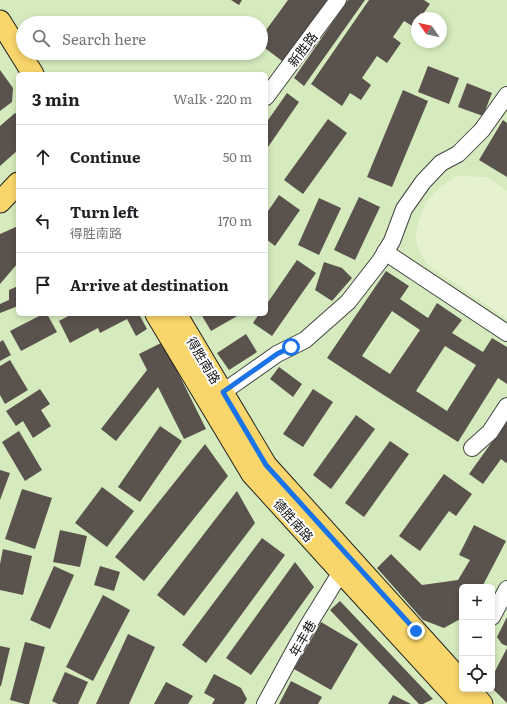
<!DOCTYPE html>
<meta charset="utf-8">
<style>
body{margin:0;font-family:Literata,"Noto Sans SC",serif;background:#f6f6f6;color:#202124}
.controls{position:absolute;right:12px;bottom:12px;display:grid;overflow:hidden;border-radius:6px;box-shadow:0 2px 6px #0003}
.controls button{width:36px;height:36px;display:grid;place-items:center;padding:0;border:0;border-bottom:1px solid #e0e0e0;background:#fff;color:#202124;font:20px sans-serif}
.compass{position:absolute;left:411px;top:12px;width:36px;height:36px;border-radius:50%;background:#fff;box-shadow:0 2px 6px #0003;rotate:304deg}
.stop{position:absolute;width:12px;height:12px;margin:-9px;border:3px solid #1a73e8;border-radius:50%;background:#fff}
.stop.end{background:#1a73e8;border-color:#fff;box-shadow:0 1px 4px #0008}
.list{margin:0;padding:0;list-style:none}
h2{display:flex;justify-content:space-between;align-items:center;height:52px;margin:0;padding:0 16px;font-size:17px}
h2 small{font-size:13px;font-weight:400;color:#757577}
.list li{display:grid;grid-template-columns:26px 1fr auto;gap:12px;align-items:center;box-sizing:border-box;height:64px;padding:0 16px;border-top:1px solid #e0e0e0}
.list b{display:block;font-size:15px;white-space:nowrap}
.list p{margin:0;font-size:13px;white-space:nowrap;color:#757577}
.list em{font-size:13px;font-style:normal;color:#757577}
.icon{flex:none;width:22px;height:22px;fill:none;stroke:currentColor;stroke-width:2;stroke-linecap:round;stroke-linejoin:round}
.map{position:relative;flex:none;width:507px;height:704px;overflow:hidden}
.search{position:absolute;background:#fff;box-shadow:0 2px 6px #0003;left:16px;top:16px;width:252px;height:44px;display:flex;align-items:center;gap:10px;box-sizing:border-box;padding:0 14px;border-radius:22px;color:#757577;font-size:15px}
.panel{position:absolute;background:#fff;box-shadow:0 2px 6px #0003;left:16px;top:72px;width:252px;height:244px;border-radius:6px}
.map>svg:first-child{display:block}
.green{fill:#d5ebbd;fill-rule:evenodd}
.pitch{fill:#e6f2cf}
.building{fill:#5a524d;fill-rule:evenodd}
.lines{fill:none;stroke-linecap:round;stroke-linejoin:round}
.minor-casing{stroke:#444;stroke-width:18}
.major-casing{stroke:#222;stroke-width:23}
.minor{stroke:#fff;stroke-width:16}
.major{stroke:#f9d66b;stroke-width:21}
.route{stroke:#1a73e8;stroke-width:5}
.labels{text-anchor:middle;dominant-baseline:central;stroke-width:4;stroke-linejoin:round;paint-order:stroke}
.street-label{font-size:13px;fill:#111;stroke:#fff}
</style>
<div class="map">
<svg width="507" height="704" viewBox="0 0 507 704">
<rect width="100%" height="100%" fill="#fffdf5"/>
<path class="green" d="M0 0H507V704H0ZM417 18H441V42H417ZM23 23H261V53H23ZM18 74H266V314H18ZM462 587H492V689H462Z"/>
<path class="pitch" d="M456 176 487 177 507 191V319L427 264C423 256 416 248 416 238 416 229 422 208 428 200 435 191 446 183 456 176Z"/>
<g class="building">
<polygon points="231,0 242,0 239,5"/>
<polygon points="288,0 334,0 286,64 261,45 261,37"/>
<polygon points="348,0 365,0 304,86 294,78"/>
<polygon points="369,0 424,0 430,4 420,18 417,18 417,23 414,27 404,21 393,37 401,43 387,63 377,56 362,78 371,85 361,100 350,93 342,106 311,84"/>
<polygon points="428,66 459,78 449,104 418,92"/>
<polygon points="0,70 13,88 12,102 0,111"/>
<polygon points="467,83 492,93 483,116 458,107"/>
<polygon points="403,90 428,101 392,187 367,177"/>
<polygon points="287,93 299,102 266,150 266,123"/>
<polygon points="15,113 18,115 18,150 0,166 0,126"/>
<polygon points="328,119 347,133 303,194 284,180"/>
<polygon points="503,120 507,123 507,177 479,160"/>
<polygon points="279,195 300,210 275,246 266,239 266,214"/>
<polygon points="359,197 380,207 355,260 334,250"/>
<polygon points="319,198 341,208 319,255 298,245"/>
<polygon points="18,226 18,263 0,284 0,234"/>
<polygon points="297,260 316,273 272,336 253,323 259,314 266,314 266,305"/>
<polygon points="324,262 342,268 352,278 332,301 315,290"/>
<path d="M386 271 409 286 400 299 428 318 437 303 462 320 452 333 483 352 492 338 507 347V384L498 378 458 442 379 392 327 358ZM392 311 420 330 390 374 362 356ZM445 346 476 365 447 411 416 391Z"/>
<polygon points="18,286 18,306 0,313 0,304 9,300 9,290"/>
<polygon points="43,314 47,314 57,332 21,351 10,331"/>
<polygon points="72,314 139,314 147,329 136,336 127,319 100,333 98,328 70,343 59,321"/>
<polygon points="201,314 238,314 239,315 211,331"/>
<polygon points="246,334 257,352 229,370 217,353"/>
<polygon points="3,340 11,355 0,361 0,342"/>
<polygon points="163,342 206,429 184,439 158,387 116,441 101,429 147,370 139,354"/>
<polygon points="10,360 28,390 5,404 0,395 0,366"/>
<polygon points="279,367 302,384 293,397 270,379"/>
<polygon points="40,389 50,404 41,410 51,426 33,438 23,421 16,426 6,411"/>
<polygon points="313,389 333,402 303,447 283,434"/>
<polygon points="356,415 375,429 331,489 313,475"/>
<polygon points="507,421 507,462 506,463 501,459 483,484 469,474"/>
<polygon points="160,426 182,441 140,502 118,487"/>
<polygon points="19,431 42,470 25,481 2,442"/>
<polygon points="390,441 409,454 364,517 345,503"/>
<polygon points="205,444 228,476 144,581 115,557"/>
<polygon points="0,470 10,473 0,500"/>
<polygon points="444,474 472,494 456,516 449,511 420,551 399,536"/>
<polygon points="102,487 134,511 107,547 75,523"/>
<polygon points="22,489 52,498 35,549 5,539"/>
<polygon points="237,491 255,523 184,616 157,595"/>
<polygon points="474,525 506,541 482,587 462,587 462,618 444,628 423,620 377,568 391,554 422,585 458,580 470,560 459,555"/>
<polygon points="60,530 87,536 80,567 53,562"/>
<polygon points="262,538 285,555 206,663 182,645"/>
<polygon points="3,549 32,556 23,595 0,590 0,564"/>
<polygon points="295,562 314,587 251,675 226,658"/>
<polygon points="54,566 74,575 50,629 30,620"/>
<polygon points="100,566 120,572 114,591 94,585"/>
<polygon points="103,595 130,610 93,681 66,667"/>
<polygon points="340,601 433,699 423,704 419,704 330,610"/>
<polygon points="507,617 507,646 502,644 497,637"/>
<polygon points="321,622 358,644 331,690 294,669"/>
<polygon points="128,634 155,647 129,704 96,704"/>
<polygon points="25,642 45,647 29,704 25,704 10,700"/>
<polygon points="0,646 10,648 1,686 0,686"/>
<polygon points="507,648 507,703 492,688 492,677"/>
<polygon points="65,672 88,682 78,704 58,704 52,701"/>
<polygon points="214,674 241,688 247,699 244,704 212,704 215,699 204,693"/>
<polygon points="291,681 322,697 318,704 279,704"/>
<polygon points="166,682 193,696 188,704 154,704"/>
<polygon points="393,695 411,704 388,704"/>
</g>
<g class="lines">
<defs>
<g id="minor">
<polyline points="266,97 338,0"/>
<polyline points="385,252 507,333"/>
<polyline points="223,392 277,354 305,340 348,302 380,261 392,241 404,209 423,182 441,163 458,154 482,130 507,95"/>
<polyline points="472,448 490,432 507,406"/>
<polyline points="492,617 507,589"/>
<polyline points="265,704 307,627 341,572"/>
</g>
<g id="major">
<polyline points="0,21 33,74"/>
<polyline points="0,202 18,183"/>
<polyline points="156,314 252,474 341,572 462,704"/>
<polyline points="176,314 266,465 462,682"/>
<polyline points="469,689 482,704"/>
</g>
</defs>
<use href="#minor" class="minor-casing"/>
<use href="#major" class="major-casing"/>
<use href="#minor" class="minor"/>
<use href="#major" class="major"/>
</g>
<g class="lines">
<polyline class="route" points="291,347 277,354 223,392 266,465 416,631"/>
</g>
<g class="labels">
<g class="street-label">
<text transform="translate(302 49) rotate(-53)">新胜路</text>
<text transform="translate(204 360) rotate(59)">得胜南路</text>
<text transform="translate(294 520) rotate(48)">德胜南路</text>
<text transform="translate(302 638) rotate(-60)">年丰巷</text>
</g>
</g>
</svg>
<div class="controls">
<button>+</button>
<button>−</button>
<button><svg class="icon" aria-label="locate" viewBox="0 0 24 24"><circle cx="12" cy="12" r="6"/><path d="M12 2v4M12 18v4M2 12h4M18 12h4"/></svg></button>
</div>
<svg class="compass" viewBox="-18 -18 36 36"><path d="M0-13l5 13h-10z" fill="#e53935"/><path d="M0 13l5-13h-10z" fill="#757577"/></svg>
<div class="stop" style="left:291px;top:347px"></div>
<div class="stop end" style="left:416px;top:631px"></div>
<div class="search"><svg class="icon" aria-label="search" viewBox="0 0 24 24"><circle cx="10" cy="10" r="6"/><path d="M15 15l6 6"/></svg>Search here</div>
<section class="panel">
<h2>3 min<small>Walk · 220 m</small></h2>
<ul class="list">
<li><svg class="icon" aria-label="ahead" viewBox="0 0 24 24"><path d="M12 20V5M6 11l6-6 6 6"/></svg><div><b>Continue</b></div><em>50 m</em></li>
<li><svg class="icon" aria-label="left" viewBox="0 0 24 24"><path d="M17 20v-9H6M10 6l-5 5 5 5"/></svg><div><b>Turn left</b><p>得胜南路</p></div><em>170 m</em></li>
<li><svg class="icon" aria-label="arrive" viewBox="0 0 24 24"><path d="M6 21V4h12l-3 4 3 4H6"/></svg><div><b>Arrive at destination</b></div></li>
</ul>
</section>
</div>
